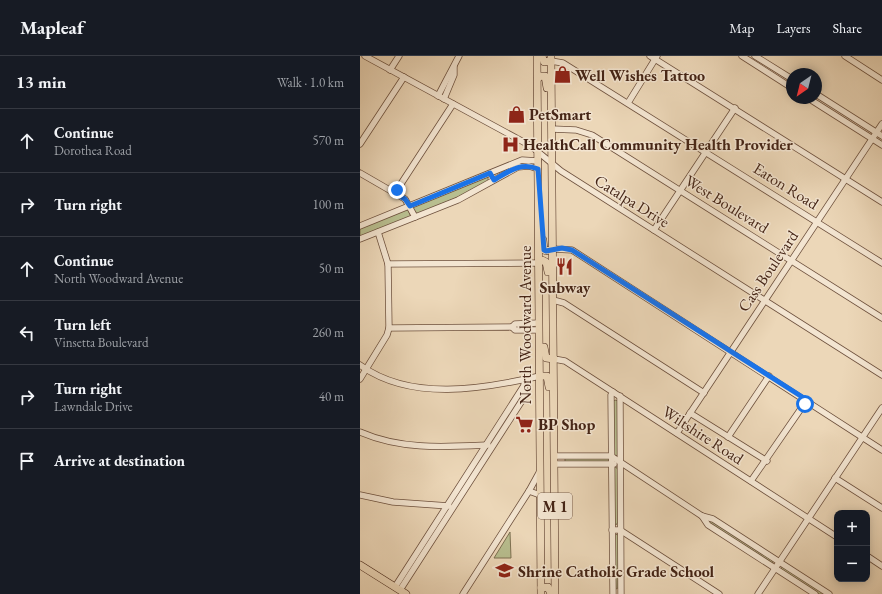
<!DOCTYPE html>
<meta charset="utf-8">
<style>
body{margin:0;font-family:"EB Garamond",serif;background:#20242c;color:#f1f3f6}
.controls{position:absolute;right:12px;bottom:12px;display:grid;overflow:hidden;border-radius:8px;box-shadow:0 2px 10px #0003}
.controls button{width:36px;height:36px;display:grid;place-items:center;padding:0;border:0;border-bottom:1px solid #363941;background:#171b24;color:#f1f3f6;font:20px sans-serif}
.compass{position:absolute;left:426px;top:12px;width:36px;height:36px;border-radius:50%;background:#171b24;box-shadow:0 2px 10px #0003;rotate:215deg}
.stop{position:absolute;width:12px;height:12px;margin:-9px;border:3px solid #1a73e8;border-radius:50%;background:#fff}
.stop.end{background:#1a73e8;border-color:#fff;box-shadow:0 1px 4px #0008}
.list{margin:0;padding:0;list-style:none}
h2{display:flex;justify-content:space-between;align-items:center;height:52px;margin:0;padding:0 16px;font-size:17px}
h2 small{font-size:13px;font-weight:400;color:#9ea1a6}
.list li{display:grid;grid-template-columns:26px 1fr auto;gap:12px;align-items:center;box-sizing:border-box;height:64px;padding:0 16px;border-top:1px solid #363941}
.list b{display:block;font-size:15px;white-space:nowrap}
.list p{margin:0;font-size:13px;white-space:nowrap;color:#9ea1a6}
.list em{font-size:13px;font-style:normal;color:#9ea1a6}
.icon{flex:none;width:22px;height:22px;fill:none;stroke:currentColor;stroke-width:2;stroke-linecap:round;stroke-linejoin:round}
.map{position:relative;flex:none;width:522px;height:538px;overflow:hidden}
header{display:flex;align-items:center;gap:24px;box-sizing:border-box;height:56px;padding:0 20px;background:#171b24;border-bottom:1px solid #363941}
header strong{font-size:19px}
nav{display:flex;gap:22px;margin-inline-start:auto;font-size:14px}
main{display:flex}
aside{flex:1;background:#171b24}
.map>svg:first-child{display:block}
.green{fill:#b8be8f;stroke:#7e7152}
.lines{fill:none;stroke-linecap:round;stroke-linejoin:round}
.minor-casing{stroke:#6e513e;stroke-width:7}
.major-casing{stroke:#442416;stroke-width:8}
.minor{stroke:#f3e5d1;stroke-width:5.5}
.major{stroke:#ecd7b8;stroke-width:7}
.route{stroke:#1a73e8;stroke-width:5}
.labels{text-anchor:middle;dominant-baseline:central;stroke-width:3;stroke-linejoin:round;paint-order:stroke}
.shield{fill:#f3e5d1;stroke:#785e4e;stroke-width:1}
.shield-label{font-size:15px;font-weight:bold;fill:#442416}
.poi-label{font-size:16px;font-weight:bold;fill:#442416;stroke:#f3e5d1;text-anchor:start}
.street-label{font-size:16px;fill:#442416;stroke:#f3e5d1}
</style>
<header>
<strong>Mapleaf</strong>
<nav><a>Map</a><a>Layers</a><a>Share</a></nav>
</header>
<main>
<aside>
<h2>13 min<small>Walk · 1.0 km</small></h2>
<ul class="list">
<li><svg class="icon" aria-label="ahead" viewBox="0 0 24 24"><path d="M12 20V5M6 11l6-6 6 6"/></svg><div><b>Continue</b><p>Dorothea Road</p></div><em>570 m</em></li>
<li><svg class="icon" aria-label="right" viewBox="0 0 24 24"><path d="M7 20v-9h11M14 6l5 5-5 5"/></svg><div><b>Turn right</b></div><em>100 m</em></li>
<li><svg class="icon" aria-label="ahead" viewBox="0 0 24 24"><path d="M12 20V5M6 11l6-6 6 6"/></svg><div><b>Continue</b><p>North Woodward Avenue</p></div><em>50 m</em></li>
<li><svg class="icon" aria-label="left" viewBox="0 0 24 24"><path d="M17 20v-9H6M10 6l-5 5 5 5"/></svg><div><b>Turn left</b><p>Vinsetta Boulevard</p></div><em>260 m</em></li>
<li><svg class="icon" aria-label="right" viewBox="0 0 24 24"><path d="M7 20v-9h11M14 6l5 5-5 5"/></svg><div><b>Turn right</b><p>Lawndale Drive</p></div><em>40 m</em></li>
<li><svg class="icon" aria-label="arrive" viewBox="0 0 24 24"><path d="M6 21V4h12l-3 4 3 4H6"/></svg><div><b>Arrive at destination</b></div></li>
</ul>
</aside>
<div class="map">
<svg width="522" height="538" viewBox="0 0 522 538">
<rect width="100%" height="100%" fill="#ecd7b8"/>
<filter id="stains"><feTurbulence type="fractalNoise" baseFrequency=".005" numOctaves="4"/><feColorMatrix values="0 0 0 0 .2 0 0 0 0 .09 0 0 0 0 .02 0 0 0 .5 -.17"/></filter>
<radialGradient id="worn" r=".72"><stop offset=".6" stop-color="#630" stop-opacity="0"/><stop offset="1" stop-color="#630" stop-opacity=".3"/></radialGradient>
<g class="green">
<polygon points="128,120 128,125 96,142 57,158 53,153 54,150"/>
<polygon points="45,153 48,153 51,161 0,182 0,171"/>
<polygon points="256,344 258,346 258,398 256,400 254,400 253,345"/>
<rect x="205" y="402" width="44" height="4"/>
<polygon points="256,411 258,414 258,466 256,469 254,468 254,412"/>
<polygon points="349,463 413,505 413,507 349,467"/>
<polygon points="150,476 151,502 134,502"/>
<polygon points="254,478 259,479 258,532 256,533"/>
<polygon points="423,511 466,538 458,538 422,515 421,512"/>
</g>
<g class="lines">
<defs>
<g id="minor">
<polyline points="5,0 171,90 201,115 522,319"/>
<polyline points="290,0 522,146"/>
<polyline points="382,0 432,32"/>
<polyline points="395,0 432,23"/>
<polyline points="485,0 522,24"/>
<polyline points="191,5 203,7 522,207"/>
<polyline points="30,14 39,0"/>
<polyline points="456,38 522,80"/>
<polyline points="78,40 99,0"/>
<polyline points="448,42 522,89"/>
<polyline points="84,43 94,19 94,11"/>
<polyline points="268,47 297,0"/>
<polyline points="192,73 216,74 232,79 522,262"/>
<polyline points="0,88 44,21"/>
<polyline points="0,117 45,143 55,161"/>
<polyline points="35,137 93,48"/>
<polyline points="0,170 162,104 178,105"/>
<polyline points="294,174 375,52"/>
<polyline points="0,183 98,144 158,111 169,110 178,113"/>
<polyline points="193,193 212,194 522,394"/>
<polyline points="28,208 179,207"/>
<polyline points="193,244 204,247 344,337"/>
<polyline points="152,271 155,268 179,267"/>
<polyline points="29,272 152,271 155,274 179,274"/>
<polyline points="194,303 205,305 477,481"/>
<path d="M0 309C51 346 123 333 180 320"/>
<polyline points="0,323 27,279 29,272 28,208 18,176"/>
<polyline points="260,340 261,538"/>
<polyline points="330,357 407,405"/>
<path d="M0 376C41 394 84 391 128 389"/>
<polyline points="317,377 522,68"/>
<polyline points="368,381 409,320"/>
<polyline points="194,400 251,400 342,460 353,463 469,538"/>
<polyline points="194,408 254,408"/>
<polyline points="475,422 522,452"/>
<polyline points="391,425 447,344"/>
<polyline points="169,435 180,439"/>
<polyline points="0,439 33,446 89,450"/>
<polyline points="342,460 348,469 455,538"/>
<polyline points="252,474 260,474 359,538"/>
<polyline points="507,500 522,510"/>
<polyline points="35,531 165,328"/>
<polyline points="40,534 165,340 164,323"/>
<polyline points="103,538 169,435 180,415"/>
<polyline points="253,538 251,339 253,336"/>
<polyline points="398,538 522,352"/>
</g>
<g id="major">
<polyline points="177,0 181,538"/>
<polyline points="182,0 184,6 191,5"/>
<polyline points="191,0 195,538"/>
<polyline points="178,22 181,20 185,20 187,32"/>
<polyline points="183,184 184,194 186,195 193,193"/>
<polyline points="179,207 182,204 186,206 188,216"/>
<polyline points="184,291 186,302 194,303"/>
<polyline points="180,320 187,320 189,331"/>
<polyline points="0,509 46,538"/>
<polyline points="181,532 188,531 191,538"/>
</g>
</defs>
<use href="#minor" class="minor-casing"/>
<use href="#major" class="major-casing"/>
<use href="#minor" class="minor"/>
<use href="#major" class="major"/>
</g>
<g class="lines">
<path class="route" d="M37 134 35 137 45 143 50 150 130 117 134 124C149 115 161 106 178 113L184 194 186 195 202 192 212 194 447 344 445 348"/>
</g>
<defs>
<symbol id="shop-bare" viewBox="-9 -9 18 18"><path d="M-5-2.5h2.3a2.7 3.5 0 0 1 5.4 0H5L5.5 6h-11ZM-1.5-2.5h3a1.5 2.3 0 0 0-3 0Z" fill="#8f2418" stroke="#f3e5d1" stroke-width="2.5" paint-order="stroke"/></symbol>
<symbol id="hospital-bare" viewBox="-9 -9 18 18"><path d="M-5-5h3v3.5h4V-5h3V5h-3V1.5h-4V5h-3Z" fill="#8f2418" stroke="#f3e5d1" stroke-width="2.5" paint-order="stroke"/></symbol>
<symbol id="restaurant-bare" viewBox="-9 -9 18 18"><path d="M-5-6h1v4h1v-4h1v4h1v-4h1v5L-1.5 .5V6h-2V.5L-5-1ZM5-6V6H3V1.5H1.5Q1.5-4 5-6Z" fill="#8f2418" stroke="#f3e5d1" stroke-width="2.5" paint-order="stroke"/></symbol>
<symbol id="supermarket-bare" viewBox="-9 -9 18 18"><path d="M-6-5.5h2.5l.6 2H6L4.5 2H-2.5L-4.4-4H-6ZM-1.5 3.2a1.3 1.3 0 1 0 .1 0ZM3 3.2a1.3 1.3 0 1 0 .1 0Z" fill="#8f2418" stroke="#f3e5d1" stroke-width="2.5" paint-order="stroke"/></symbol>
<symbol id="school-bare" viewBox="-9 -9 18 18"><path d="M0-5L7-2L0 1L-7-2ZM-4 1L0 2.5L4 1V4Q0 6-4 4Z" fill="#8f2418" stroke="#f3e5d1" stroke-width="2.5" paint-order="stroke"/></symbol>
</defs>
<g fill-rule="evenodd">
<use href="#shop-bare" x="190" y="6" width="25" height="25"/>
<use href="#shop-bare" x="144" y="46" width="25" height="25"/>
<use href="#hospital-bare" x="138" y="76" width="25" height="25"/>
<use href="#restaurant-bare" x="192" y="198" width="25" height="25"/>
<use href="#supermarket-bare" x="152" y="356" width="25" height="25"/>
<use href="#school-bare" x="132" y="502" width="25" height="25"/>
</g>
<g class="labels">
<rect class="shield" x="178" y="437" width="34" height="26" rx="3"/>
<g class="shield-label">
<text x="195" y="450">M 1</text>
</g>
<g class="poi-label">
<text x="215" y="19">Well Wishes Tattoo</text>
<text x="169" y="58">PetSmart</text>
<text x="163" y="88">HealthCall Community Health Provider</text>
<text x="205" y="231" text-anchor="middle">Subway</text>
<text x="178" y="368">BP Shop</text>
<text x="158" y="515">Shrine Catholic Grade School</text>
</g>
<g class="street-label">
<text transform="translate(426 130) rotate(32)">Eaton Road</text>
<text transform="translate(272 145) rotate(32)">Catalpa Drive</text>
<text transform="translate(367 148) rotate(32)">West Boulevard</text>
<text transform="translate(408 215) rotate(-56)">Cass Boulevard</text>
<text transform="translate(165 269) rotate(-90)">North Woodward Avenue</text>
<text transform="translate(343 379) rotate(33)">Wiltshire Road</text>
</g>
</g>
<rect width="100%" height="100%" filter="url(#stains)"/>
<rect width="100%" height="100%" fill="url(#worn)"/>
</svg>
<div class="controls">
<button>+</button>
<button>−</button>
</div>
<svg class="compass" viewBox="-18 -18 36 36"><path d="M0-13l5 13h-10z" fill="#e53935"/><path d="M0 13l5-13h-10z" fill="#9ea1a6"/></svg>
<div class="stop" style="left:445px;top:348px"></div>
<div class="stop end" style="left:37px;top:134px"></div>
</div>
</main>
